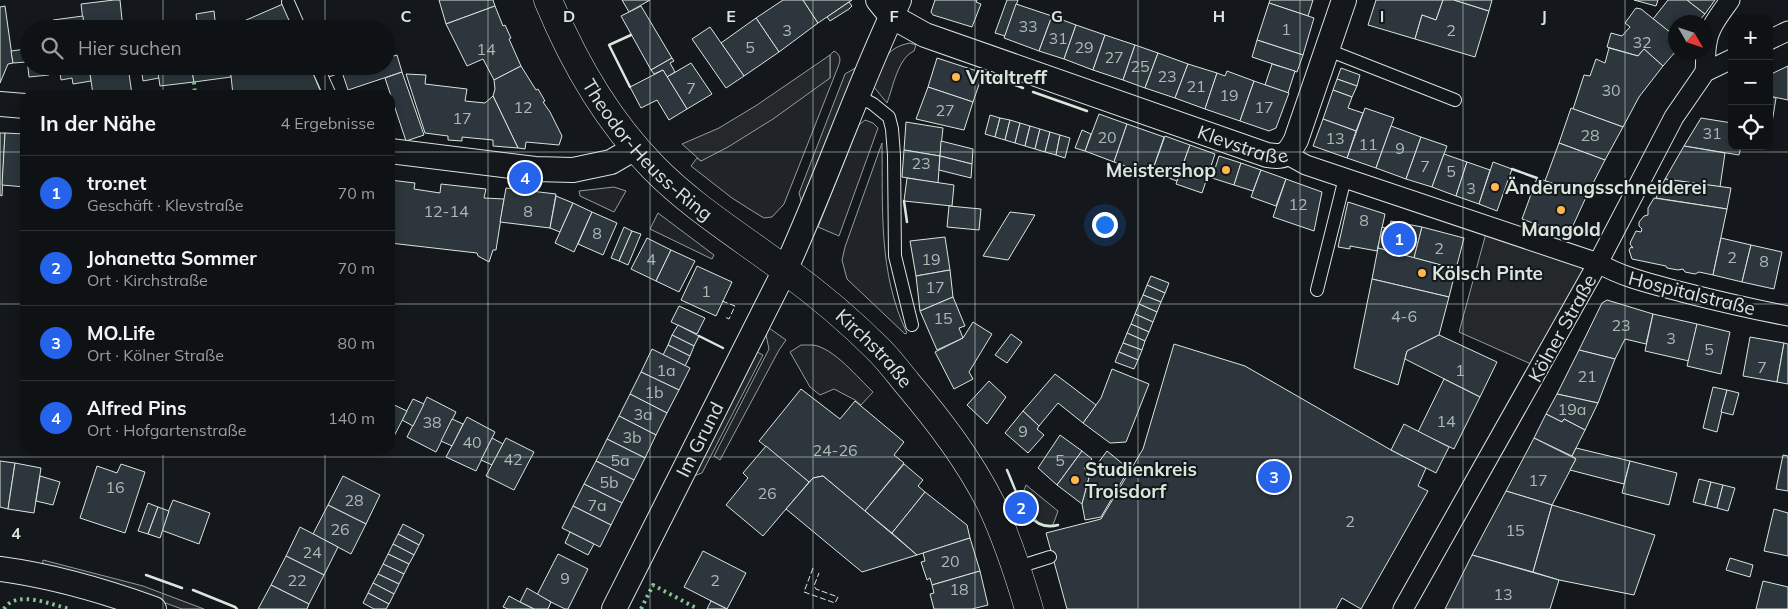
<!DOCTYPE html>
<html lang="de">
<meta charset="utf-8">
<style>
body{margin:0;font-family:Mulish,sans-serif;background:#1d2022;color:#f1f3f6}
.controls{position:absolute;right:15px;top:15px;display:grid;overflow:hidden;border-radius:10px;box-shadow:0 2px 12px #0003}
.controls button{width:45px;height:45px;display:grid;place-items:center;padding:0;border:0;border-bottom:1px solid #2f3234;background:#0f1215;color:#f1f3f6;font:25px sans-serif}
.compass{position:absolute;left:1668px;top:15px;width:45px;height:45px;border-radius:50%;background:#0f1215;box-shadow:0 2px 12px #0003;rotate:129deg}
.you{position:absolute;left:1104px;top:224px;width:18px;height:18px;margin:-12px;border:4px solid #fff;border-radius:50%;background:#1a73e8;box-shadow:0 0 0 8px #1a73e833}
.badge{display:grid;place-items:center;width:32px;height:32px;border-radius:50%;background:#2563eb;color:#fff;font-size:16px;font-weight:700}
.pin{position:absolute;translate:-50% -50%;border:2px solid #fff;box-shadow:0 1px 5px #0006}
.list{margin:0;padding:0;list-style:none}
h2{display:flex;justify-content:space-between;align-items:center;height:65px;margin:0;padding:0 20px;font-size:21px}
h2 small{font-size:16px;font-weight:400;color:#9b9ea0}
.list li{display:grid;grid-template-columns:32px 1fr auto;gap:15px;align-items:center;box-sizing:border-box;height:75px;padding:0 20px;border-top:1px solid #2f3234}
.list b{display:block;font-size:19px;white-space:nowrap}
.list p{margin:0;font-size:16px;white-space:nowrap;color:#9b9ea0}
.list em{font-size:16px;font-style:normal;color:#9b9ea0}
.icon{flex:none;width:28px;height:28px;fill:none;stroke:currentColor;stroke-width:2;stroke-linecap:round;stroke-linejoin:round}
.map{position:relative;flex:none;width:1788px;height:609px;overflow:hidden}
.search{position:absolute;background:#0f1215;box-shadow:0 2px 12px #0003;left:20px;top:20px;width:375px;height:55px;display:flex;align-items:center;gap:12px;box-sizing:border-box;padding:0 18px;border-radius:28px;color:#9b9ea0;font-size:19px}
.panel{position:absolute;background:#0f1215;box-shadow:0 2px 12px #0003;left:20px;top:90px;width:375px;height:365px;border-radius:15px}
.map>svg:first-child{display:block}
.green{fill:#202428;stroke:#939e99}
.parking{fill:#24282b;stroke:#939e99}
.building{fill:#2c363c;stroke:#d8e6dc}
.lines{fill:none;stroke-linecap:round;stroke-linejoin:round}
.service-casing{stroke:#d8e6dc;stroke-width:14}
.pedestrian-casing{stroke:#d8e6dc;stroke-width:21}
.minor-casing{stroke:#d8e6dc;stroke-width:26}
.primary-casing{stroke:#d8e6dc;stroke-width:29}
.service{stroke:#14181c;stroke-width:12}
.pedestrian{stroke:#14181c;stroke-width:19}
.minor{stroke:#14181c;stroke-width:24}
.primary{stroke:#14181c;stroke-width:28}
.hedge{stroke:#8ac095;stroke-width:4;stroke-dasharray:2.5 4;stroke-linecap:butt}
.fence{stroke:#d8e6dc;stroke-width:1;stroke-dasharray:6 2.5;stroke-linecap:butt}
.wall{stroke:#d8e6dc;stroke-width:2.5}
.grid{fill:none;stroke:#d8e6dc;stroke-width:1;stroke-opacity:0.55}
.poi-dot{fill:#ffb74d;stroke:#14181c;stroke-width:2}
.labels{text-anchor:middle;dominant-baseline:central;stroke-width:4;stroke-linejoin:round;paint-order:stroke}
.number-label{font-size:16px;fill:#adbab4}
.poi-label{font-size:19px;font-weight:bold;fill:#d8e6dc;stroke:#14181c;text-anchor:start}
.street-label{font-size:19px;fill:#d8e6dc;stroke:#14181c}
.grid-label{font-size:16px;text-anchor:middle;font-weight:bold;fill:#d8e6dc;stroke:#14181c;stroke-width:4;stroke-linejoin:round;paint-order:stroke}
</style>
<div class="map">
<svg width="1788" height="609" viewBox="0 0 1788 609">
<rect width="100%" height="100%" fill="#14181c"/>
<g class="green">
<path d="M910 43 916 45 914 51C898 58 893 87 887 103L874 87C882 65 883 48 910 43Z"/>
<path d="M834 51C841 55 841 60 838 67L784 204 772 217 764 218 754 212 732 198 691 166 697 158 701 161 830 78V55Z"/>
<polygon points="865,120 873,123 878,128 839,236 818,227 859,125"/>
<path d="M882 143C883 208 878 273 907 333L905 334 847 279 842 260 845 247Z"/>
<polygon points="614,187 626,191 614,212 580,196 579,191"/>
<polygon points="658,213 714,255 712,259 650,229"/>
<polygon points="769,328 786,340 779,350 720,460 714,456 769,349 766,335"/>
<path d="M801 345C804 345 809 345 813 345 834 348 858 378 873 392L861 405 855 400 834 389 820 395 810 387 790 352Z"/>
</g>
<g class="parking">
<polygon points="830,55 830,78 773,119 728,147 701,161 682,144 719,128 757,105"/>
<polygon points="857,67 803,207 799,193 845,74"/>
<polygon points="1488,226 1598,263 1540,368 1459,332"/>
<polygon points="757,352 763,355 702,473 694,476"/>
<polygon points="1026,485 1058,511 1053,525 1044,525 1039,523 1027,509 1021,498"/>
<polygon points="43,560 143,586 204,609 182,609 140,594 42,568"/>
</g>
<g class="building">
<polygon points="114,0 120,0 123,29 84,29 81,4"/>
<polygon points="439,0 493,0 495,6 446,24"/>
<polygon points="622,0 650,0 629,12"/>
<polygon points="783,0 803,0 818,23 779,52 756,18"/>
<polygon points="803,0 852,0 818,23"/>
<polygon points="935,0 977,0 976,2 981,4 972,27 933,15 931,12"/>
<polygon points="1007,0 1018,0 1005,36 995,33"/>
<polygon points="1270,0 1313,0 1308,16 1269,3"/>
<polygon points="1376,0 1443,0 1436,20 1422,15 1415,39 1368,25"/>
<polygon points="1443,0 1454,0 1489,11 1475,57 1415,39 1422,15 1436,20"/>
<polygon points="1454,0 1492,0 1489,11"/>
<polygon points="1634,0 1658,0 1656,6"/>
<polygon points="1668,0 1687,0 1705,14 1698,22 1676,22 1676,37 1653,19"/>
<polygon points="1687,0 1715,0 1705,14"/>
<polygon points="849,2 852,6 849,9 830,21 827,17"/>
<polygon points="1269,3 1314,18 1303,55 1257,40"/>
<polygon points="283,4 293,29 248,29 244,21"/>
<polygon points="1016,4 1052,16 1039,51 1004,38"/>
<polygon points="5,6 13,63 8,64 0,83 0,7"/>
<polygon points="495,6 503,26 505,25 511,38 509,39 521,66 494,80 483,59 467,66 446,24"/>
<polygon points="641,6 672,58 651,70 621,16"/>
<polygon points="1636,8 1641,9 1676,37 1676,51 1663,66 1644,49 1638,56 1607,47 1611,33 1622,36 1630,27 1625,23"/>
<polygon points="214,11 216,29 198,29 196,14"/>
<polygon points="83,16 84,29 54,29 53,20"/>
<polygon points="1052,16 1076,25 1064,59 1039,51"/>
<polygon points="756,18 779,52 744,76 721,43"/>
<polygon points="1076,25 1105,35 1093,70 1064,59"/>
<polygon points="710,27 744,76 726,88 692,39"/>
<polygon points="1105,35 1135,45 1123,80 1093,70"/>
<polygon points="1257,40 1303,55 1297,72 1252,57"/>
<polygon points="1135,45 1158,53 1145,88 1123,80"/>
<polygon points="1609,48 1638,56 1644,49 1663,66 1639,97 1623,127 1573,109 1584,75 1590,76 1596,59 1605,63"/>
<polygon points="26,49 29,49 29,66 48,66 49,75 29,77"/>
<polygon points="26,49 27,62 13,63 11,51"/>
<polygon points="1158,53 1188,64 1175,98 1145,88"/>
<polygon points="397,55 402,72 348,90 342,72 329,77 326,66 386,66 386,58"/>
<polygon points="672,58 674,61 670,63 675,72 667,77 663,70 654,74 651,70"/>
<polygon points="937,58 983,73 973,102 928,87"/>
<polygon points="691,63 712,94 687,109 667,77"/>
<polygon points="1188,64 1217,73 1205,109 1175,98"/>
<polygon points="1272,64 1295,71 1288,93 1265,85"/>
<polygon points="59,66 89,66 91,81 73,84 72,78 61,80"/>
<polygon points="89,66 128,66 132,95 118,95 118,93 93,95"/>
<polygon points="141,66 157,66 159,78 143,81"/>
<polygon points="157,66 191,66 194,82 160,86"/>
<polygon points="191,66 230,66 231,77 194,82"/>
<polygon points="230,66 252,66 253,68 257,66 310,66 322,95 233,95"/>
<polygon points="521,66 536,90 538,89 545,101 543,102 550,112 562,136 559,145 526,142 525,149 518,148 493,96 495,89 494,80"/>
<polygon points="1788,66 1788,100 1769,96 1769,75"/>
<polygon points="1341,68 1360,75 1357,86 1337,79"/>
<polygon points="663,70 687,109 669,120 657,100 641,108 630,87"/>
<polygon points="1227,71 1254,81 1240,121 1205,109 1217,73 1225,76"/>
<polygon points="402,72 424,135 406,141 385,78"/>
<polygon points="406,74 426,75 425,84 467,89 465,101 485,103 493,96 518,148 493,146 493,140 462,137 462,141 448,140 448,136 425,133"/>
<polygon points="1337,79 1357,86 1352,97 1333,90"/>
<polygon points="1254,81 1289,93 1276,128 1269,131 1240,121"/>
<polygon points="928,87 973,102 964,130 916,119"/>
<polygon points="1333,90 1352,97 1348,108 1363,113 1356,131 1323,119"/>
<polygon points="1769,96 1776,98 1771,129 1769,129"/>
<polygon points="1365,108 1394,118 1376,168 1347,158"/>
<polygon points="1571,108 1623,127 1605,160 1559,143"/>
<polygon points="1099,114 1127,124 1114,162 1085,151"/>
<polygon points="990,115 1000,118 995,137 985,134"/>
<polygon points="1000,118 1010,120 1005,140 995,137"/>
<polygon points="1701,118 1732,123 1732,146 1741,146 1739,155 1684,146"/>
<polygon points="1323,119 1356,131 1347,158 1313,146"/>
<polygon points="1010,120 1020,123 1015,143 1005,140"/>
<polygon points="906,122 943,128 940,156 904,150"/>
<polygon points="1020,123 1030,126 1025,146 1015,143"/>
<polygon points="1127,124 1164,137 1151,175 1114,162"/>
<polygon points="1030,126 1040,129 1035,149 1025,146"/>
<polygon points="1391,126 1421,137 1406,179 1376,168"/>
<polygon points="1040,129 1050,132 1045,152 1035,149"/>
<polygon points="1082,130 1091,134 1085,151 1075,148"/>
<polygon points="1050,132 1060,135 1056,155 1045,152"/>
<polygon points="0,133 5,133 2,196 0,195"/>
<polygon points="5,133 25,134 25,187 2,185"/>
<polygon points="1060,135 1070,138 1065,158 1056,155"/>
<polygon points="1165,136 1190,145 1177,181 1152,172"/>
<polygon points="1421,137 1447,146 1432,187 1406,179"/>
<polygon points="941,141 973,149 972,164 940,156"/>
<polygon points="1559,143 1605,160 1587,195 1545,181"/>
<polygon points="1190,145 1215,154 1202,193 1176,184"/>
<polygon points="1684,146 1725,153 1720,187 1665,179"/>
<polygon points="904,150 940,156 938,183 902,177"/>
<polygon points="1444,154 1467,162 1456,196 1432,187"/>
<polygon points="940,156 972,164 971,178 939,170"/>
<polygon points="1219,156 1241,163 1234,185 1212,178"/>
<polygon points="1467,162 1490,170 1479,204 1456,196"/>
<polygon points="1493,162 1512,169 1497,211 1479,204"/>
<polygon points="1241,163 1261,170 1253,191 1234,185"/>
<polygon points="1261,170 1286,179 1276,206 1251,197"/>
<polygon points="907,178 954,185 952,206 904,201"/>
<polygon points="1537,178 1587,195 1571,230 1563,234 1522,219"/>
<polygon points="1286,179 1322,192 1314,231 1273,217"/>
<polygon points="1665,179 1731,188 1727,209 1656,198"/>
<polygon points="390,180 415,183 414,189 440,193 441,184 486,189 484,198 504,199 496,250 493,250 489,262 478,256 477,253 390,243"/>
<polygon points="506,188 556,194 550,228 500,222"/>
<polygon points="556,196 573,203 560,232 550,228"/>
<polygon points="1654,198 1727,209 1713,275 1699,272 1695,274 1685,272 1683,269 1678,270 1667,268 1666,266 1632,259 1629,250 1631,247 1633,248 1630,244 1631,241 1636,231 1641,232 1642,229 1639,226 1639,222 1644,216 1648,215 1648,208"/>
<polygon points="1348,202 1385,214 1377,251 1350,246 1350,249 1338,247"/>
<polygon points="573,203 592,212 574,252 555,243"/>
<polygon points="949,206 981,209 979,230 947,227"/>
<polygon points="592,212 617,223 603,255 578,244"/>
<polygon points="1010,212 1035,215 1008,260 983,256"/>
<polygon points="1391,221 1422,227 1414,258 1378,248 1382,227 1389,229"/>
<polygon points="624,227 632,231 619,261 611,258"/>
<polygon points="1422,227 1464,238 1456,269 1414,258"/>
<polygon points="632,231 641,234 628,265 619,261"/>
<polygon points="945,237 950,270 916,276 910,241"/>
<polygon points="647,238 671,250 656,281 631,269"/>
<polygon points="1721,238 1751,245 1742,282 1713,275"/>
<polygon points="1751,245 1782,252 1774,289 1742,282"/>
<polygon points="1378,248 1456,269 1449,297 1372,279"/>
<polygon points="671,250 695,261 679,292 656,281"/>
<polygon points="697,266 732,282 716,316 681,300"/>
<polygon points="950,270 953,297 920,311 916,276"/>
<polygon points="1151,276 1169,283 1165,293 1147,285"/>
<polygon points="1372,279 1449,297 1439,335 1407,351 1398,385 1354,368"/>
<polygon points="1147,285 1165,293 1161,302 1143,295"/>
<polygon points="1143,295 1161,302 1157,312 1139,304"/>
<polygon points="953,297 965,326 959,328 963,338 937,350 920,311"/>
<polygon points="1607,300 1653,314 1646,344 1625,339 1615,359 1579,350 1602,303"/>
<polygon points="1139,304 1157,312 1153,322 1135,314"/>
<polygon points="679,306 705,318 697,334 671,322"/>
<polygon points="1135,314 1153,322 1149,332 1131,324"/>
<polygon points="1653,314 1697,324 1689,361 1645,351"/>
<polygon points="973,322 992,334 969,372 973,379 954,389 935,352 963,338"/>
<polygon points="1131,324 1149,332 1145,341 1127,333"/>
<polygon points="1697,324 1730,332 1721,374 1687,366"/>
<polygon points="678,325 699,336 694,346 672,335"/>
<polygon points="1127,333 1145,341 1142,350 1123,343"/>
<polygon points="1011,334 1022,342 1007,363 995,355"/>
<polygon points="672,335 694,346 690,356 668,345"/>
<polygon points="1439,335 1497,362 1480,397 1405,359 1407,351"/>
<polygon points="1750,337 1784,343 1777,382 1743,376"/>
<polygon points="1123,343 1142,350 1138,360 1119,352"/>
<polygon points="1784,343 1788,344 1788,384 1777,382"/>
<polygon points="1174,344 1245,366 1391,450 1426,468 1418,486 1428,491 1361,609 1342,598 1336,609 1067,609 1046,533 1101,519 1143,449"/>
<polygon points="668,345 690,356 685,366 663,355"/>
<polygon points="652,349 690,368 679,390 641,372"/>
<polygon points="1579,350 1615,359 1598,403 1557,394"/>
<polygon points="1119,352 1138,360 1134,369 1115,362"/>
<polygon points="1112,369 1149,384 1126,442 1110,443 1083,423 1101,398"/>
<polygon points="641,372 679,390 667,413 630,394"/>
<polygon points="1055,374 1096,405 1083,423 1058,403 1039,426 1023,411"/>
<polygon points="1444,379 1480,397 1454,449 1418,432"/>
<polygon points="989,381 1006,397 987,424 967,405"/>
<polygon points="1713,387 1727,390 1717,432 1703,428"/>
<polygon points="801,389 840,419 855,401 904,442 894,455 904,463 865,511 823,476 813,478 809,482 759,441"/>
<polygon points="1727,390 1739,393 1733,415 1721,412"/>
<polygon points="630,394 667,413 656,435 619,416"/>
<polygon points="1557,394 1598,403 1585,430 1564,419 1562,422 1546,414"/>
<polygon points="427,397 456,412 436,452 407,437"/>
<polygon points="413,399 424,404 413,426 402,420"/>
<polygon points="390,403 407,411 390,444"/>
<polygon points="1023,411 1039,426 1037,429 1044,435 1028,453 1005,433"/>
<polygon points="1546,414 1562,422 1564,419 1585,430 1572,456 1534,438"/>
<polygon points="619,416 656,435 645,458 607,439"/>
<polygon points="467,417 495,432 476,471 446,457"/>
<polygon points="452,419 463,424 452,446 441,441"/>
<polygon points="1404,424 1449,447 1436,473 1391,450"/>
<polygon points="1060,435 1082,451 1057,485 1038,468"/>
<polygon points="492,438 503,444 492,465 481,460"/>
<polygon points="506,438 534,452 514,490 486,476"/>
<polygon points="1534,438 1576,459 1552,505 1506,491"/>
<polygon points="607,439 645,458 634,480 596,461"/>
<polygon points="766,446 809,482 763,536 726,505 748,478 743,473"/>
<polygon points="1576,448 1630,461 1624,484 1570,470 1576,459 1572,456"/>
<polygon points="1082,451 1092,459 1084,468 1090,474 1082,504 1057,485"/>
<polygon points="1107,451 1129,469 1101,517 1085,520 1082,504 1090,474"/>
<polygon points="1783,455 1788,456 1788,491 1776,489"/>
<polygon points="0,461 15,463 8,509 0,507"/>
<polygon points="596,461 634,480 622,503 584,484"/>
<polygon points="1630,461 1677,473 1669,505 1622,493"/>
<polygon points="15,463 41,468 34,513 8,509"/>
<polygon points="121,464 145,472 125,533 80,518 97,466 117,473"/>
<polygon points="904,464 923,480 918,486 925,492 892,533 865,511"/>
<polygon points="40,476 60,482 53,505 36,501"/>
<polygon points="343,476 380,495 366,524 328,505"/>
<polygon points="823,476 865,511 917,555 862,572 786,509 813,478"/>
<polygon points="1699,479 1711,482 1705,505 1693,502"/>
<polygon points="1711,482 1723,485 1717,508 1705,505"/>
<polygon points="584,484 622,503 611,525 573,506"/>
<polygon points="1723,485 1735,488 1728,511 1717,508"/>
<polygon points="1506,491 1552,505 1533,572 1472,555"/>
<polygon points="925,492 967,525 970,538 917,555 892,533"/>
<polygon points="173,500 210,513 199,544 161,530"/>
<polygon points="148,503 158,507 148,534 138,531"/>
<polygon points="328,505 366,524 351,554 313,534"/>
<polygon points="1552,505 1655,535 1634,595 1559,580 1533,572"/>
<polygon points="573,506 611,525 600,547 562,528"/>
<polygon points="158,507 169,511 160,538 148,534"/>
<polygon points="1774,509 1788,513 1788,556 1764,551"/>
<polygon points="403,524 424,535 419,545 398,534"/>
<polygon points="300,527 338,547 324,575 286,556"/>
<polygon points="570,532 594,544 588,555 565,543"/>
<polygon points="398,534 419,545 414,555 393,544"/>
<polygon points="970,538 980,571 932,585 930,578 927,580 921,562 925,561 923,553"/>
<polygon points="393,544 414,555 409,564 388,554"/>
<polygon points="703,551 746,573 727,609 684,587"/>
<polygon points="388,554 409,564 404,574 383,564"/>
<polygon points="558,554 588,569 568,609 565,609 537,595"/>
<polygon points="1472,555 1559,580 1550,609 1445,609"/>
<polygon points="286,556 324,575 309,604 271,585"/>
<polygon points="1730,558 1753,565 1750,577 1726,570"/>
<polygon points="383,564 404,574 399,584 378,574"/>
<polygon points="980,571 988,605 972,609 934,609 930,594 934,593 932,585"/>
<polygon points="378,574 399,584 394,594 373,583"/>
<polygon points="1763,581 1788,587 1788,609 1756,609"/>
<polygon points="373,583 394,594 389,604 368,593"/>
<polygon points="271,585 309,604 307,609 258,609"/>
<polygon points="527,588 551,602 548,609 534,609 520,602"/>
<polygon points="368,593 389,604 386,609 374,609 363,603"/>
<polygon points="509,596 520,602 534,609 508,609 503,607"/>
<polygon points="711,601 727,609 707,609"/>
</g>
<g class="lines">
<defs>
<g id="service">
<polyline points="288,2 300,29"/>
<polyline points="1328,50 1455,100"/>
<polyline points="317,66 330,95"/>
<polyline points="858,96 873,104 889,117 892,129 894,155 895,256 912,325"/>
<polyline points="1317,290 1345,178"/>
<polyline points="1015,568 1050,557"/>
</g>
<g id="pedestrian">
<polyline points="1769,40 1788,31"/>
<path d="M1705 72C1706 62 1705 52 1707 43 1709 27 1721 13 1730 0"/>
<path d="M1286 154 1306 165 1598 263C1624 278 1652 284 1682 292 1717 301 1752 309 1788 316"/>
<polyline points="1403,609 1598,263 1674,117 1705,72 1732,59"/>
</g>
<g id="minor">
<path id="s1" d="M878 0 891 16 925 35 1267 155C1284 158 1288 155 1296 140L1344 0"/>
<polyline points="0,104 25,106"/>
<polyline points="390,151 535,169 573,170 611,162 635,148"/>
<path d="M0 569C53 576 104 591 154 609"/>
<path id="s2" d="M614 609 785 270C826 181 857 88 899 0"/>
</g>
<g id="primary">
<path id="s3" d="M548 0C573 61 607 120 653 167 692 207 741 237 785 270 818 294 850 321 879 350 889 360 898 372 907 383 939 421 969 460 991 504 1006 536 1019 575 1029 609"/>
</g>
</defs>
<use href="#service" class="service-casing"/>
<use href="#pedestrian" class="pedestrian-casing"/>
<use href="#minor" class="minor-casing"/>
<use href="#primary" class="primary-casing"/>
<use href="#service" class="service"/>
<use href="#pedestrian" class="pedestrian"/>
<use href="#minor" class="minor"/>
<use href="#primary" class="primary"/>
<g class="hedge">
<polyline points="194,82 195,95"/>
<path d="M4 609C16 589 52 605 70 609"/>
<polyline points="641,609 653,585 698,609"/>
</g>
<g class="fence">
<polyline points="722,301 735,306 729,319 725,317"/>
<polyline points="813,568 804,592 835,603 838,597 816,589 814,586 819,573"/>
</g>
<g class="wall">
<polyline points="995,77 1023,88"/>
<polyline points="630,87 609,45 631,35"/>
<polyline points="1033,92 1087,111"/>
<polyline points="1512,169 1537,178"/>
<polyline points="904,201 907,222"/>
<polyline points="699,336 723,348"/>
<path d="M1007 470C1017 492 1027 534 1058 525"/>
<polyline points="146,575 182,588"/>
<polyline points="193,590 235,607 237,609"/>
</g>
</g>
<path class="grid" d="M163 0V29M325 0V29M488 0V609M650 0V609M813 0V609M975 0V609M1138 0V609M1300 0V609M1463 0V609M1625 0V609M163 66V95M325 66V95M0 152H25M390 152H1788M0 304H25M390 304H1788M163 450V609M325 450V609M0 457H1788"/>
<g class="poi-dot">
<circle cx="956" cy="77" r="5"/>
<circle cx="1226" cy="170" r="5"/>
<circle cx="1495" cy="187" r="5"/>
<circle cx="1561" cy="210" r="5"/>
<circle cx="1422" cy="273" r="5"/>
<circle cx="1075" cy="480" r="5"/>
</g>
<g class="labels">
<g class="number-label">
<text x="1028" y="26">33</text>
<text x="1286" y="29">1</text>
<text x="787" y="30">3</text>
<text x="1451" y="30">2</text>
<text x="1058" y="38">31</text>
<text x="1642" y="42">32</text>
<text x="750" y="47">5</text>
<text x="1084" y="47">29</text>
<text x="486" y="49">14</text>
<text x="1114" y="57">27</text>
<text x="1140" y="66">25</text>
<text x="1167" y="76">23</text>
<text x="1196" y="86">21</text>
<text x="691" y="88">7</text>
<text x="1611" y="90">30</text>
<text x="1229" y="95">19</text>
<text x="523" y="107">12</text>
<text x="1264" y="107">17</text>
<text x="945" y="110">27</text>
<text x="462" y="118">17</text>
<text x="1712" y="133">31</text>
<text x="1590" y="135">28</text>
<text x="1107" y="137">20</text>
<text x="1335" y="138">13</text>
<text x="1368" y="144">11</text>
<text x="1400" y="148">9</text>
<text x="921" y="163">23</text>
<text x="1425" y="166">7</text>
<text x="1451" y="171">5</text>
<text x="1471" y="188">3</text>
<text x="1298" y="204">12</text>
<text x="446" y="211">12-14</text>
<text x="528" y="211">8</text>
<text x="1364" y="220">8</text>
<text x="597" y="233">8</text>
<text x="1439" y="248">2</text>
<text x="1732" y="257">2</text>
<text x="651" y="259">4</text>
<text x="931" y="259">19</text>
<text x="1764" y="261">8</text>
<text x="935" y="287">17</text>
<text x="706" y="291">1</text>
<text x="1404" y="316">4-6</text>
<text x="943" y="318">15</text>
<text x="1621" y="325">23</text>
<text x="1671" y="338">3</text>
<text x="1709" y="349">5</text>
<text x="1762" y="367">7</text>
<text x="666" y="370">1a</text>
<text x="1460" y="370">1</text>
<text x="1587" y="376">21</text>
<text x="654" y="392">1b</text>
<text x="1572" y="409">19a</text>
<text x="643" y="414">3a</text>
<text x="1446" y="421">14</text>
<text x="432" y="422">38</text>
<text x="1023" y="431">9</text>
<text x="632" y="437">3b</text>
<text x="472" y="442">40</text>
<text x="835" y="450">24-26</text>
<text x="513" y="459">42</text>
<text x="620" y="460">5a</text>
<text x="1060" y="460">5</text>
<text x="1538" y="480">17</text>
<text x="609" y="482">5b</text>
<text x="115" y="487">16</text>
<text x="767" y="493">26</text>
<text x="354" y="500">28</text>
<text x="597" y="505">7a</text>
<text x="1350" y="521">2</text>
<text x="340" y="529">26</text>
<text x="1515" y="530">15</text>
<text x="312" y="552">24</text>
<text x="950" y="561">20</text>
<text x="565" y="578">9</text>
<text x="297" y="580">22</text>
<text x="715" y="580">2</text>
<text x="959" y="589">18</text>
<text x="1503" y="594">13</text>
</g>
<g class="poi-label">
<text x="966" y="77">Vitaltreff</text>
<text x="1216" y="170" text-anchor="end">Meistershop</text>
<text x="1505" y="187">Änderungsschneiderei</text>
<text x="1561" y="229" text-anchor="middle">Mangold</text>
<text x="1432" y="273">Kölsch Pinte</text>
<text x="1085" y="469">Studienkreis<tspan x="1085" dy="22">Troisdorf</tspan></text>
</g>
<g class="street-label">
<text stroke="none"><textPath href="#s1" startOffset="396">Klevstraße</textPath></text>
<text stroke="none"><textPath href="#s3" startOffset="182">Theodor-Heuss-Ring</textPath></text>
<text transform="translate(1692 293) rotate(14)">Hospitalstraße</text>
<text transform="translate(1562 328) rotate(-61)">Kölner Straße</text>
<text stroke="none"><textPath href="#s3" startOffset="485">Kirchstraße</textPath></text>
<text stroke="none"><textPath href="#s2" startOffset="190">Im Grund</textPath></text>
</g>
</g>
<g class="grid-label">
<text x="406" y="22">C</text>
<text x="569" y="22">D</text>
<text x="731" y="22">E</text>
<text x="894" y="22">F</text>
<text x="1057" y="22">G</text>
<text x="1219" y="22">H</text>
<text x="1382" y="22">I</text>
<text x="1544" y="22">J</text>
<text x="16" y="539">4</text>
</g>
</svg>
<div class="controls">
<button>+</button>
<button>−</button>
<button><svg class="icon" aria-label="locate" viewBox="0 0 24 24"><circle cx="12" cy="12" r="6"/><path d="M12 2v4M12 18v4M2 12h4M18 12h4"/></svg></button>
</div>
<svg class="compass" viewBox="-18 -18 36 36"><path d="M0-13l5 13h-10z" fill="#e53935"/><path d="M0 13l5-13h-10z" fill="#9b9ea0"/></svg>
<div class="you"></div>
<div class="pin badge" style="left:1399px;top:239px">1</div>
<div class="pin badge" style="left:1021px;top:508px">2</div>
<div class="pin badge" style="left:1274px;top:477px">3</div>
<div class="pin badge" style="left:525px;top:178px">4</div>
<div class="search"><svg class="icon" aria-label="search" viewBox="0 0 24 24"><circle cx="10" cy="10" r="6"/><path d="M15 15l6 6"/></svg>Hier suchen</div>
<section class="panel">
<h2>In der Nähe<small>4 Ergebnisse</small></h2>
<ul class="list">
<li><span class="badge">1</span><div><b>tro:net</b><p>Geschäft · Klevstraße</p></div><em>70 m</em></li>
<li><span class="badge">2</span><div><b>Johanetta Sommer</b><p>Ort · Kirchstraße</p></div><em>70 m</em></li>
<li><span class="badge">3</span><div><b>MO.Life</b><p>Ort · Kölner Straße</p></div><em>80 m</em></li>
<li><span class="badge">4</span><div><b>Alfred Pins</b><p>Ort · Hofgartenstraße</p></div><em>140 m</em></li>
</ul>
</section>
</div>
